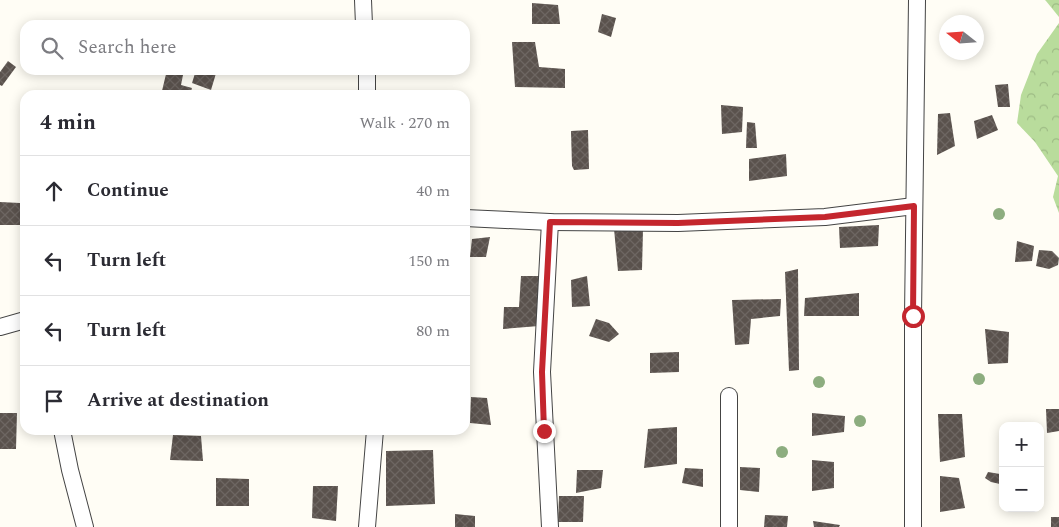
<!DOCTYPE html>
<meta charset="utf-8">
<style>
body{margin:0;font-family:Spectral,serif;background:#f7f7f7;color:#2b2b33}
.controls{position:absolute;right:15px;bottom:15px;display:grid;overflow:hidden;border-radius:10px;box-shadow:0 2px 12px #0003}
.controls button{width:45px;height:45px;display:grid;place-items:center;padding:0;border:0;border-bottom:1px solid #e1e1e2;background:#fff;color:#2b2b33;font:25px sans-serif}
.compass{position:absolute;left:939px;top:15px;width:45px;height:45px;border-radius:50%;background:#fff;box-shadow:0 2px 12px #0003;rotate:287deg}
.stop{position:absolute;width:15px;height:15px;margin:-11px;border:4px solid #c4262e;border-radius:50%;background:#fff}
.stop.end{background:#c4262e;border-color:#fff;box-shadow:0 1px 5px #0008}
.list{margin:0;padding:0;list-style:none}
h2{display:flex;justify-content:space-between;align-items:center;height:65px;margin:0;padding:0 20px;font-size:21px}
h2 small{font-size:16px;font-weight:400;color:#7c7c81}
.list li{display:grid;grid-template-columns:32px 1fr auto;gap:15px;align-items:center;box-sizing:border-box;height:70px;padding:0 20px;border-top:1px solid #e1e1e2}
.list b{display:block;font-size:19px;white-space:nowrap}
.list em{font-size:16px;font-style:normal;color:#7c7c81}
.icon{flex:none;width:28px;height:28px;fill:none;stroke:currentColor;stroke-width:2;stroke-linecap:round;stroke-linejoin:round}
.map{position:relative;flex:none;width:1059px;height:527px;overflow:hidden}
.search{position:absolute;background:#fff;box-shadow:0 2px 12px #0003;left:20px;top:20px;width:450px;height:55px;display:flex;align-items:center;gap:12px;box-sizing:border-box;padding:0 18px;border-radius:15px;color:#7c7c81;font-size:19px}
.panel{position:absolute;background:#fff;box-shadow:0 2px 12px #0003;left:20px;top:90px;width:450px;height:345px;border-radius:15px}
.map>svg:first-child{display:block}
.forest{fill:url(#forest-crowns)}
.building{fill:url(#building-cross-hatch)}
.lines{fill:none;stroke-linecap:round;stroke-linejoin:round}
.minor-casing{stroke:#444;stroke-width:18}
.minor{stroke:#fff;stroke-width:16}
.tree{fill:#8dad7f}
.route{stroke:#c4262e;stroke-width:6}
</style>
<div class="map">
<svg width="1059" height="527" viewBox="0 0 1059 527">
<defs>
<pattern id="forest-crowns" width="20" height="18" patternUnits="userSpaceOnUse" patternTransform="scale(1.25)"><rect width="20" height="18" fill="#b9dc9c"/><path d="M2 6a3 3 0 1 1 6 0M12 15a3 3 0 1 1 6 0" fill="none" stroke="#9ebc85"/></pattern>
<pattern id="building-cross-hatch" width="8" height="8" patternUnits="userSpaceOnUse" patternTransform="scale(1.25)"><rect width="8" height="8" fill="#5a524d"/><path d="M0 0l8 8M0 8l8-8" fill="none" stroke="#6d6662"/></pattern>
</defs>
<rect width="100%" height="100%" fill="#fffdf5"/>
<g class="forest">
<polygon points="1045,0 1059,0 1059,17 1046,1"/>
<polygon points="1059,23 1059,213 1053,197 1058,176 1035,142 1017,123 1021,95 1037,54"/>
</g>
<g class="building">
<polygon points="532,3 558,5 560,24 532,24"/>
<polygon points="602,14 616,18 611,37 598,32"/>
<polygon points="512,42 535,42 539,67 565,69 565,88 515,87"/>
<polygon points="8,61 16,67 2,86 0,85 0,72"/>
<polygon points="167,70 184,70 181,85 192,88 190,95 161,95"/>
<polygon points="196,70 217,70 211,90 192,83"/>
<polygon points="1008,84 1010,107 998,107 995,85"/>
<polygon points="721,105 743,107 742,132 722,134"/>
<polygon points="950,113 955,146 937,155 938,114"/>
<polygon points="992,115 998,130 977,139 974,121"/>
<polygon points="747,122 755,123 757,148 746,148"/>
<polygon points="588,130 589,169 574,170 572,166 571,131"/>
<polygon points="786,154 787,176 749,181 749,159"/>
<polygon points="0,202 20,203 20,225 0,225"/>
<polygon points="879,225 878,246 840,248 839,227"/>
<polygon points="614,229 643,230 642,270 618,271"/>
<polygon points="490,237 486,257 470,257 472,239"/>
<polygon points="1017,241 1034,246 1032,261 1015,262"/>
<polygon points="1039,250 1052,251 1059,258 1058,265 1049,269 1036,266"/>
<polygon points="798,269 799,370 789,371 785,272"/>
<polygon points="521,276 540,276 539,326 503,329 504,307 519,307"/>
<polygon points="587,276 590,306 572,307 571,280"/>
<polygon points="859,293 859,316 804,316 805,298"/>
<polygon points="781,299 780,316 751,319 749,344 735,345 732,300"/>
<polygon points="596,319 609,323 619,334 609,342 589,336"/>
<polygon points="985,329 1009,332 1008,363 988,364"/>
<polygon points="679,352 679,372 650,373 650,353"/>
<polygon points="471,397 487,398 491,425 470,423"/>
<polygon points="1046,409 1059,409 1059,431 1047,433"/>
<polygon points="0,413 17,413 16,449 0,449"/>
<polygon points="812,413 845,416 844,432 812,436"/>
<polygon points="938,414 962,414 965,457 940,462"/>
<polygon points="677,427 677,464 644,468 648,429"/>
<polygon points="173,435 201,436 203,461 170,460"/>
<polygon points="433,450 435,504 386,506 386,451"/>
<polygon points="812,460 834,462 834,488 812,491"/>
<polygon points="740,467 760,468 759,492 740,490"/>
<polygon points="685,468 703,469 703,487 682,483"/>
<polygon points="577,470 603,470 601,488 576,493"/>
<polygon points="988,472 1000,474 1003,477 1003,482 1000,484 991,482 985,478"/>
<polygon points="940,476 959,478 965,508 940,512"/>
<polygon points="216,478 249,479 249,506 216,506"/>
<polygon points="313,486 338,486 336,521 312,518"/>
<polygon points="559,496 584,496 583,522 558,522"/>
<polygon points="455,514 475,516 475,527 455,527"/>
<polygon points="765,515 788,516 787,527 764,527"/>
<rect x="1051" y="517" width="8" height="10"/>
<polygon points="813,521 840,525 839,527 814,527"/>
</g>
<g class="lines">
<defs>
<g id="minor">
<polyline points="363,0 364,25"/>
<polyline points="367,70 367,95"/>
<polyline points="465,218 550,222 678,223 825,217 914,206"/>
<polyline points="0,327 25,320"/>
<polyline points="62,430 70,470 85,527"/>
<polyline points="367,527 375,430"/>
<polyline points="550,527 542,372 550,222"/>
<polyline points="729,527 729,396"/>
<polyline points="913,527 913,316 917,0"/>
</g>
</defs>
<use href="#minor" class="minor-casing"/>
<use href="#minor" class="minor"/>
</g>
<g class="tree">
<circle cx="999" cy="214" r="6"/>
<circle cx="979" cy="379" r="6"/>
<circle cx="819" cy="382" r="6"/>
<circle cx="860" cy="421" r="6"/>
<circle cx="782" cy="452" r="6"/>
</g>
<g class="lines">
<polyline class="route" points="544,431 542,372 550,222 678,223 825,217 914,206 913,316"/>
</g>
</svg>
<div class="controls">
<button>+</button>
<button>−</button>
</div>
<svg class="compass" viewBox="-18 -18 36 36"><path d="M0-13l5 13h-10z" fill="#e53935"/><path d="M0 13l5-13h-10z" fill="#7c7c81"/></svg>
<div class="stop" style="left:913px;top:316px"></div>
<div class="stop end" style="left:544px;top:431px"></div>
<div class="search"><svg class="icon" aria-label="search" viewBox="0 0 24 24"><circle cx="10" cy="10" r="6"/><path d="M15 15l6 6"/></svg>Search here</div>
<section class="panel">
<h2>4 min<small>Walk · 270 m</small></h2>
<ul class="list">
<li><svg class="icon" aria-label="ahead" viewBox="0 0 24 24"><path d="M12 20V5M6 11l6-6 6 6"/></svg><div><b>Continue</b></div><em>40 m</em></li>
<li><svg class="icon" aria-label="left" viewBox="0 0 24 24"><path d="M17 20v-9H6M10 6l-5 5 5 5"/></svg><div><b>Turn left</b></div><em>150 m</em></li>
<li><svg class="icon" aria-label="left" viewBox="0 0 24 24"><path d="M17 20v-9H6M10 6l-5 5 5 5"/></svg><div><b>Turn left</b></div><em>80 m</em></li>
<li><svg class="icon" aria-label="arrive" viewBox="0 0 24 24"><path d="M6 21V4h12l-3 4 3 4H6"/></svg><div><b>Arrive at destination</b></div></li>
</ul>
</section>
</div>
